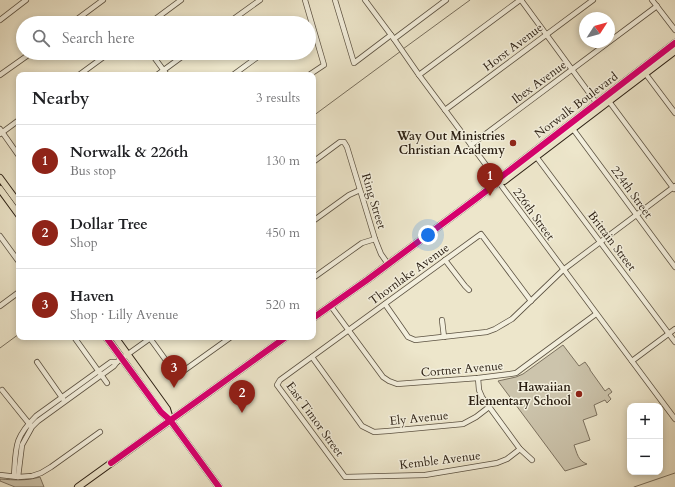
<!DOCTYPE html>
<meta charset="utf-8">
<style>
body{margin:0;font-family:Cardo,serif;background:#f2f2f2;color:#202124}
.controls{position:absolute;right:12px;bottom:12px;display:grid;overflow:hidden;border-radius:8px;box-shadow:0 2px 6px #0003}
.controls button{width:36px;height:36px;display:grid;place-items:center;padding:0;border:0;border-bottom:1px solid #e0e0e0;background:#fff;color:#202124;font:20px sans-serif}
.compass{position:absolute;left:579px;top:12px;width:36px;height:36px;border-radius:50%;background:#fff;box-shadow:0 2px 6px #0003;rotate:54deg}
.you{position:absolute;left:428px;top:235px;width:14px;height:14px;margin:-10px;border:3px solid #fff;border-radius:50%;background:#1a73e8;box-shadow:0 0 0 6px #1a73e833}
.badge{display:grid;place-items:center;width:26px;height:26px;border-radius:50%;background:#8f2418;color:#fff;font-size:13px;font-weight:700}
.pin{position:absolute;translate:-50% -33px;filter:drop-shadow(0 1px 2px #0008)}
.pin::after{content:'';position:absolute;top:21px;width:14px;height:12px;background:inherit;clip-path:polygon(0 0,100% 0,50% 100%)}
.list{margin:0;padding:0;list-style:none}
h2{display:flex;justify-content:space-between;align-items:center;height:52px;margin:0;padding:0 16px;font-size:17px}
h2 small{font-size:13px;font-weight:400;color:#757577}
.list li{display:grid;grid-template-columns:26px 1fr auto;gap:12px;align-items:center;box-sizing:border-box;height:72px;padding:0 16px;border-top:1px solid #e0e0e0}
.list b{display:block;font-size:15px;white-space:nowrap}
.list p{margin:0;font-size:13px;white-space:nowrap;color:#757577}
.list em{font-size:13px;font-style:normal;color:#757577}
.icon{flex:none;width:22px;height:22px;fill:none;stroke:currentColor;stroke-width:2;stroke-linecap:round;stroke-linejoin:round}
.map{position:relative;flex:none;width:675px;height:487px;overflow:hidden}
.search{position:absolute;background:#fff;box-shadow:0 2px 6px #0003;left:16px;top:16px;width:300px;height:44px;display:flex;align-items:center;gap:10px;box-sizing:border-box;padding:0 14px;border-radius:22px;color:#757577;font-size:15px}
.panel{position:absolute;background:#fff;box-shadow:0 2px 6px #0003;left:16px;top:72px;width:300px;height:268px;border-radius:8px}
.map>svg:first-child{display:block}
.green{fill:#ccc4ac;stroke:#7c7260}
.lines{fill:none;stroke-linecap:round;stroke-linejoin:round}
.stream{stroke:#786f5d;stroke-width:1}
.minor-casing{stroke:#5c5242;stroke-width:6}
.major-casing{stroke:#2c2014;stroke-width:8}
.minor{stroke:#f3efdd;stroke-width:4.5}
.major{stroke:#ede6cb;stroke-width:6}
.cycleway-casing{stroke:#f3efdd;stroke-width:8}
.cycleway{stroke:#d6006c;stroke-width:6}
.poi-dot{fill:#8f2418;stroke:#f3efdd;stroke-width:1.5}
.labels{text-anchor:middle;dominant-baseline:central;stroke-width:3;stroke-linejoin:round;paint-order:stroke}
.street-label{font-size:12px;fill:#2c2014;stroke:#f3efdd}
.poi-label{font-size:12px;font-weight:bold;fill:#2c2014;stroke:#f3efdd;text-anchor:end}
</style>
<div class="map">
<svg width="675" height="487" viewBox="0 0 675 487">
<rect width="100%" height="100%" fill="#ede6cb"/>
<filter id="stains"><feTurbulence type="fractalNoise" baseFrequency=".005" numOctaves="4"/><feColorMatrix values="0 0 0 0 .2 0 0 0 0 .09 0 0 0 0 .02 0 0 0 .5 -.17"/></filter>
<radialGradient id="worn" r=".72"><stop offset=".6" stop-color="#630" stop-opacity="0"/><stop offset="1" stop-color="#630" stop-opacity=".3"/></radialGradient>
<g class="green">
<path d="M563 345 579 366 585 362 590 369V370L605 391 609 388 612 392 608 395 611 399 607 403 605 400 594 405 597 415 583 420 590 440 574 445C577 453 578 461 587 464L565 471 498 381 516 377 523 374Z"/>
<path d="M40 477 44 487H15L0 481V479C14 480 26 481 40 477Z"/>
</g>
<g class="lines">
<g class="stream">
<polyline points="403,49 470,0"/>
<polyline points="313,116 401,51"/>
<polyline points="0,348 19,334"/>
<polyline points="634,487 675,473"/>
</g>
<defs>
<g id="minor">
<polyline points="305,0 324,65 309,75"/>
<polyline points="335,0 354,63 391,35"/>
<polyline points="365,0 394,39 419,75 675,419"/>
<polyline points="521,0 598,105"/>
<polyline points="652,0 675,30"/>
<polyline points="0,20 26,0"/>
<polyline points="72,23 103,0"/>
<polyline points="150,23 181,0"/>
<polyline points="228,23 260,0"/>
<polyline points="394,39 446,0"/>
<polyline points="151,53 167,75"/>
<polyline points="645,73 675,113"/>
<polyline points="0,75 31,53"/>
<polyline points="79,75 109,53"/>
<polyline points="157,75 187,53"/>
<polyline points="233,75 263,53"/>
<polyline points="419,75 520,0"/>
<polyline points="608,100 674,189"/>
<polyline points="445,110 593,0"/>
<polyline points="0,129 19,156"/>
<polyline points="573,129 675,267"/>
<polyline points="0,134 19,120"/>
<polyline points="471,145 657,6"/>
<polyline points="535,155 675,342"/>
<polyline points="313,162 340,142 344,142 347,147 375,239 381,254 388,264"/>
<polyline points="313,221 349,195 360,190"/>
<polyline points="0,236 19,262"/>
<polyline points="445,260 465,286 469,290"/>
<polyline points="313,278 362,243 375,239"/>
<polyline points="385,304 408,337 415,340 487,332 495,329 512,319 563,270 675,186"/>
<polyline points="330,305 383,377 389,381 397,384 478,378 510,374 516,373 524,367 596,314"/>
<polyline points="0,306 19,292"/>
<polyline points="442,320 444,337"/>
<polyline points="74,337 107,383"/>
<polyline points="149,337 173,370 177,373 182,372 231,337"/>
<polyline points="312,357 362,426 374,432 388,431 463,424 476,417 489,407"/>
<polyline points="632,361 675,329"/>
<polyline points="37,362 63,399"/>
<polyline points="478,378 479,390 482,397 520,449 532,460"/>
<polyline points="2,390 31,426"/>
<polyline points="520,449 507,459 497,463 425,475 345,477 277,385 280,380 481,234 531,301"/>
<polyline points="0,475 18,477 32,476 41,473 51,467 100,432"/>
<path d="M14 476C16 447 14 438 36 416L111 362H117"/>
<polyline points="18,477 22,445 32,427 38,421 114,366 117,362 152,337"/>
</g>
<g id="major">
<polyline points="0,178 19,204"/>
<polyline points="498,182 504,181 675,51"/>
<polyline points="0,189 19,215"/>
<polyline points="313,318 367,280 477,198 498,182 501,177 675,43"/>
<polyline points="106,337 161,412 170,420 219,487"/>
<polyline points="115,337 167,409 170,419"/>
<polyline points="78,487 286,337"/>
</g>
</defs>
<use href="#minor" class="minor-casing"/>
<use href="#major" class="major-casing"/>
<use href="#minor" class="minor"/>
<use href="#major" class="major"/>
<defs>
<g id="cycleway">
<polyline points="313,318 367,280 477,198 498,182 501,177 675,43"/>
<polyline points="106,337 161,412 170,420 219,487"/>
<polyline points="111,463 286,337"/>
</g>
</defs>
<use href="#cycleway" class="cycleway-casing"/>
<use href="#cycleway" class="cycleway"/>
</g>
<g class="poi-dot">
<circle cx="513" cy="143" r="4"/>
<circle cx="579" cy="394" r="4"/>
</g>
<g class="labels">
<g class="street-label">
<text transform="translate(513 47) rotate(-37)">Horst Avenue</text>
<text transform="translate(539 82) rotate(-36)">Ibex Avenue</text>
<text transform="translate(576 105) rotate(-37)">Norwalk Boulevard</text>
<text transform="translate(632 192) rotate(54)">224th Street</text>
<text transform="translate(374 201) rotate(73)">Ring Street</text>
<text transform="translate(534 214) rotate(54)">226th Street</text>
<text transform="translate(612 241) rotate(53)">Brittain Street</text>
<text transform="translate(409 274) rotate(-36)">Thornlake Avenue</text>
<text transform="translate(462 369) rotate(-5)">Cortner Avenue</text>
<text transform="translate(419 418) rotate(-6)">Ely Avenue</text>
<text transform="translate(315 419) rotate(54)">East Timor Street</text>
<text transform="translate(440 460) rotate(-7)">Kemble Avenue</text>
</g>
<g class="poi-label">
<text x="505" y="136">Way Out Ministries<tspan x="505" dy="14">Christian Academy</tspan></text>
<text x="571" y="387">Hawaiian<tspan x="571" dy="14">Elementary School</tspan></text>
</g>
</g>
<rect width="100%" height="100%" filter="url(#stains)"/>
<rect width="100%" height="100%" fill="url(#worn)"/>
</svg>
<div class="controls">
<button>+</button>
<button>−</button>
</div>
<svg class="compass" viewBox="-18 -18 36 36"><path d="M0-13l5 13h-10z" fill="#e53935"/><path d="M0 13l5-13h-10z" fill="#757577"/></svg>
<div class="you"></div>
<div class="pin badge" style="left:490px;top:196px">1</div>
<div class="pin badge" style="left:242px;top:413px">2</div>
<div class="pin badge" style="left:174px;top:388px">3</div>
<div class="search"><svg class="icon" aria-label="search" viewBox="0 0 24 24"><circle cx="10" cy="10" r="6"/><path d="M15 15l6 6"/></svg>Search here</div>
<section class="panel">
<h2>Nearby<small>3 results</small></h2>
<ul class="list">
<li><span class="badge">1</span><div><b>Norwalk &amp; 226th</b><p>Bus stop</p></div><em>130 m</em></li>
<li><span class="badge">2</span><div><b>Dollar Tree</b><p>Shop</p></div><em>450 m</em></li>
<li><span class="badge">3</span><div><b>Haven</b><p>Shop · Lilly Avenue</p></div><em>520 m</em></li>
</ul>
</section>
</div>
